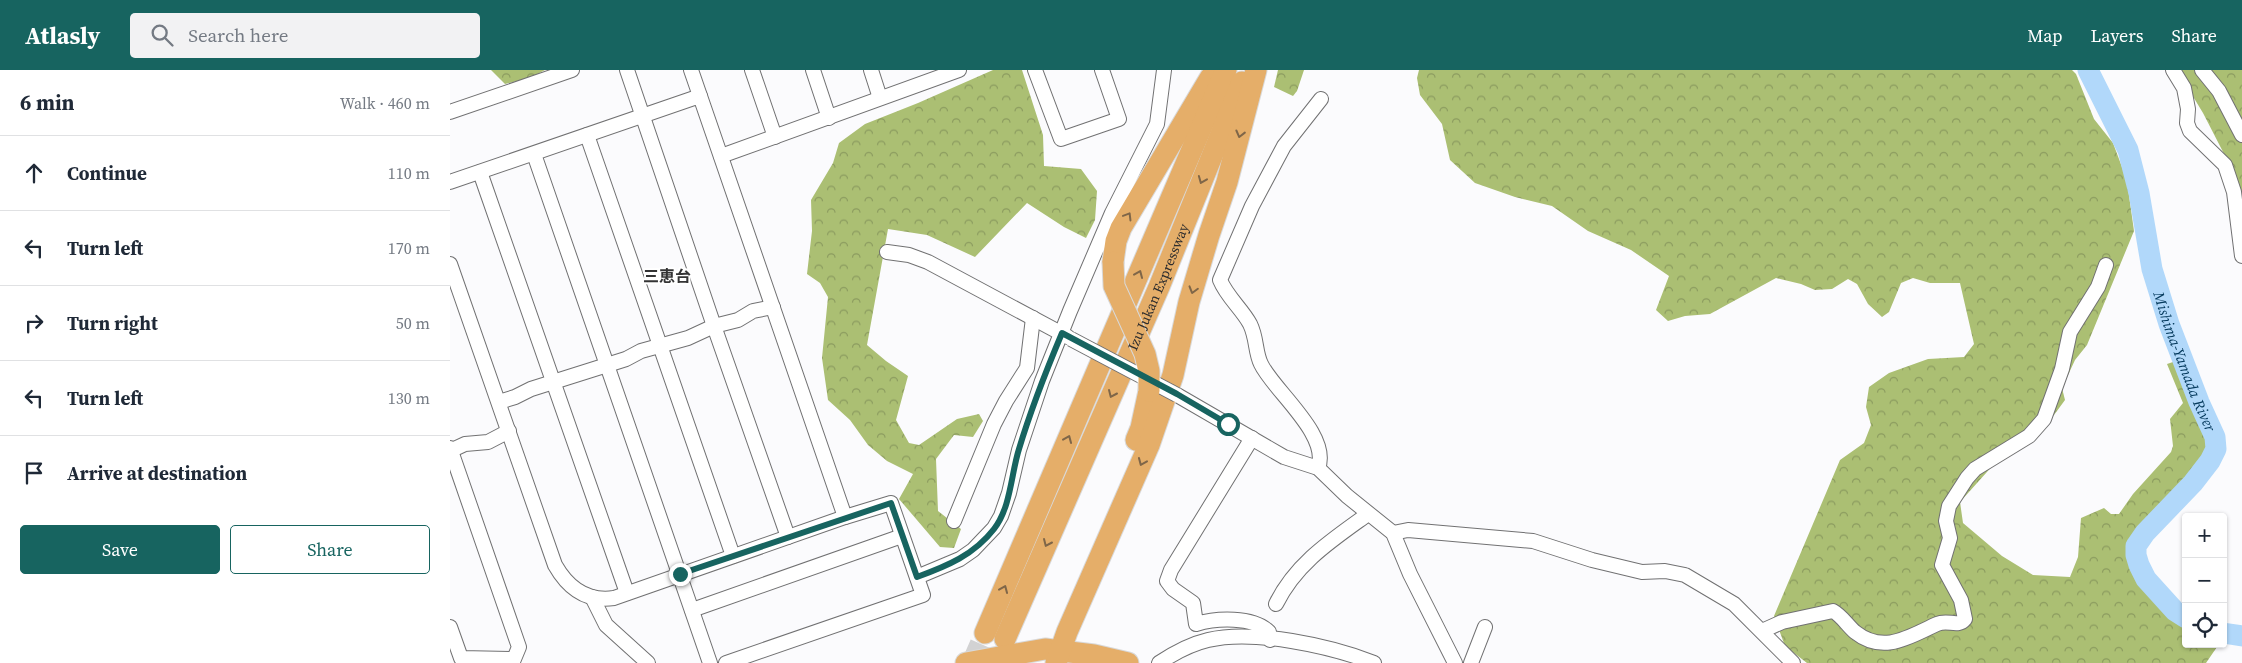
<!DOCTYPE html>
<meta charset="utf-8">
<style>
body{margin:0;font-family:"Source Serif 4","Noto Sans JP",serif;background:#f2f2f3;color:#1f2937}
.controls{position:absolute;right:15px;bottom:15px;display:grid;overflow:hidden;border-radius:5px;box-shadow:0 1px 4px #0004}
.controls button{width:45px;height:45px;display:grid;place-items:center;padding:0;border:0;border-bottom:1px solid #e0e1e3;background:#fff;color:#1f2937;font:25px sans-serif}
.stop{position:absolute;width:15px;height:15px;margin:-11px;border:4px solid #176460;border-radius:50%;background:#fff}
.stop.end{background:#176460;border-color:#fff;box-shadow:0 1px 5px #0008}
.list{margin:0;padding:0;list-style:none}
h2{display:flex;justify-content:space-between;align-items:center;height:65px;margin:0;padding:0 20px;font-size:21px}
h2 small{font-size:16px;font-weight:400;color:#747a83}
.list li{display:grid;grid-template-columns:32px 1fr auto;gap:15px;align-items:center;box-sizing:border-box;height:75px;padding:0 20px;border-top:1px solid #e0e1e3}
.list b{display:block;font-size:19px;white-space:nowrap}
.list em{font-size:16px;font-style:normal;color:#747a83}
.actions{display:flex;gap:10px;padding:15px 20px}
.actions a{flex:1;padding:11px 0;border:1px solid #176460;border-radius:5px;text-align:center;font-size:18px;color:#176460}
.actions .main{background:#176460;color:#fff}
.icon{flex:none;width:28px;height:28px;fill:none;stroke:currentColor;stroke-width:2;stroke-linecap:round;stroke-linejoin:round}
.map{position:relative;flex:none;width:1792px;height:593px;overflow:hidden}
header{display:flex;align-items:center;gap:30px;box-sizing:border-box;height:70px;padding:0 25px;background:#176460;color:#fff}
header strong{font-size:24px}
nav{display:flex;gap:28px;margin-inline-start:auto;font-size:18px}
.search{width:350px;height:45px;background:#f2f2f3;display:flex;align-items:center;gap:12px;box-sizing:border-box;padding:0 18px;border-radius:5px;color:#747a83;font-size:19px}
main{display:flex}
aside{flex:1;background:#fff}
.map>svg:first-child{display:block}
.forest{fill:url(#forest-crowns)}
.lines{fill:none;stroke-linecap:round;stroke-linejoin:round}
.river{stroke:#b1d8fa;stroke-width:21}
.highway-tunnel{stroke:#d2d2d3;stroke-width:21;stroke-dasharray:21 11;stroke-linecap:butt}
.minor-casing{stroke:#717172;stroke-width:16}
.highway-casing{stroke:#d9d9d9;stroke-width:23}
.minor{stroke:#fff;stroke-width:14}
.highway{stroke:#e5ae69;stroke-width:21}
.minor-bridge-casing{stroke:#717172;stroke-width:16;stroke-linecap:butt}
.highway-bridge-casing{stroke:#d9d9d9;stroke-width:23;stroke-linecap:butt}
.minor-bridge{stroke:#fff;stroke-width:14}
.highway-bridge{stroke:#e5ae69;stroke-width:21}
.oneway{stroke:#7f6648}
.route{stroke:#176460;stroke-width:6}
.labels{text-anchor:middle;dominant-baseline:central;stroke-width:4;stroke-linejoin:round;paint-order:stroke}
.street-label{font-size:14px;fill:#2c2c2d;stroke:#fff}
.water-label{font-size:15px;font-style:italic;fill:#063b5e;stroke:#fff}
.quarter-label{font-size:16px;font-weight:bold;fill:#343435;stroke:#fff}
</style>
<header>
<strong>Atlasly</strong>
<div class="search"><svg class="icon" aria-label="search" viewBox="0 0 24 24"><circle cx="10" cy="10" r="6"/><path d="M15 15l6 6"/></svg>Search here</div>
<nav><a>Map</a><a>Layers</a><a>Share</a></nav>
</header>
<main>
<aside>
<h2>6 min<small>Walk · 460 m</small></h2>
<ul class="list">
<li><svg class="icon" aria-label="ahead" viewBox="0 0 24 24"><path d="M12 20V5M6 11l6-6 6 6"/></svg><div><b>Continue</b></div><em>110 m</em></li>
<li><svg class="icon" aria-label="left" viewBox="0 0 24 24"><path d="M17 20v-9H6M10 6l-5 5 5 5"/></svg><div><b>Turn left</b></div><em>170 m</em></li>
<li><svg class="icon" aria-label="right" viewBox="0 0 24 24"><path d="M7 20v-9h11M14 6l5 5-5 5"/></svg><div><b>Turn right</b></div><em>50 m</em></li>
<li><svg class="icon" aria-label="left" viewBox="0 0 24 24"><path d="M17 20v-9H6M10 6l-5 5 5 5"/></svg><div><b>Turn left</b></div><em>130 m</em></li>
<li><svg class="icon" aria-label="arrive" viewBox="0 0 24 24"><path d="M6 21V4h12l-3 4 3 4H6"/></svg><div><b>Arrive at destination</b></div></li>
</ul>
<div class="actions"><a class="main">Save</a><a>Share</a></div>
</aside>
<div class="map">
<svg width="1792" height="593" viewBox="0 0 1792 593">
<defs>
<pattern id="forest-crowns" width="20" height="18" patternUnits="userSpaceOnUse" patternTransform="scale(1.25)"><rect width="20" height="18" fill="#abbf73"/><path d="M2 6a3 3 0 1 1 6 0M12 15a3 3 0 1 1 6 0" fill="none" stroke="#8b9b5f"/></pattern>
</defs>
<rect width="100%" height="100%" fill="#fbfbfd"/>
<g class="forest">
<polygon points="41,0 95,0 80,8 55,14"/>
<polygon points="543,0 572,0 593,65 594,96 631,99 647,121 645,150 636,168 614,157 577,133 525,187 477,165 438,159 417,275 436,291 458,306 446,350 459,373 469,375 507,349 529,344 533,351 523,367 504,365 486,389 488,441 511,459 504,478 490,477 449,429 463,404 437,391 418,375 400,350 378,330 372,288 378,227 370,213 357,204 362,161 361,130 383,93 389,73 415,54 468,33"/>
<polygon points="828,0 854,0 847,21 843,26 824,17"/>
<polygon points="969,0 1622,0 1626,4 1644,49 1663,73 1672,97 1677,111 1684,161 1637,275 1625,290 1612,318 1615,330 1604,345 1545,393 1510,432 1513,453 1552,486 1583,505 1620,507 1628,487 1631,448 1654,438 1661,444 1669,444 1683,424 1721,382 1723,376 1720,349 1733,333 1717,294 1729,290 1738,319 1759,361 1762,383 1700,448 1682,471 1679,486 1689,510 1716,519 1736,538 1736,574 1769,574 1756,593 1357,593 1335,576 1324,546 1390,390 1414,373 1421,355 1416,337 1419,317 1439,303 1478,289 1514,287 1524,274 1510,213 1480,213 1463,208 1451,213 1439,242 1432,247 1418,234 1407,214 1398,209 1382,219 1365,220 1351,214 1326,208 1260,244 1235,246 1218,251 1206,240 1219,206 1181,180 1138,161 1102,136 1065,127 1025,113 1000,90 992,54 970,25 967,8"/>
<polygon points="1727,0 1792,0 1792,144 1789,113 1753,43"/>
</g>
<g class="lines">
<g class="river">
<path id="s1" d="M1638 0 1678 80 1689 123 1702 199 1719 254 1749 332 1765 367 1766 379 1760 391 1743 413 1695 463 1686 476V485L1689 495 1696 509 1725 541 1736 548"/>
<polyline points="1773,563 1792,566"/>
</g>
<polyline class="highway-tunnel" points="522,593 535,563"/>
<defs>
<g id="minor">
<polyline points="177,0 264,256 338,467"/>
<polyline points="241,0 250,26"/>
<polyline points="302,0 325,67"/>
<polyline points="363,0 379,48"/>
<polyline points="421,0 430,28"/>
<polyline points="585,0 611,69 669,49 652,0"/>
<polyline points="1723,0 1734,18 1738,39 1737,53 1740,61 1775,95 1784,122 1792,186"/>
<polyline points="1752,0 1769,21 1792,65"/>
<polyline points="0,42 122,0"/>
<polyline points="137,65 283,486"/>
<polyline points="84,84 260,593"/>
<polyline points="271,86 509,0"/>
<polyline points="30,102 177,523"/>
<polyline points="0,112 250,26 395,447"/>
<polyline points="437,182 459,185 478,192 618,267"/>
<path d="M0 194 105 495C118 518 137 532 164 528L395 447 441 433 473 525 276 593"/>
<polyline points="727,325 834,387 868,398 897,426 943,463 960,504 1005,593"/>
<polyline points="49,332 65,327 81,319 176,289 191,281 238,268 264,256 288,250 303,241 323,237"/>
<path d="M802 368 721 500 717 511 723 519 743 533 746 554C766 548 803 546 819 562L820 570"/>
<polyline points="0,378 69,577 64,589 11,588 0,557"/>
<polyline points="0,381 15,374 38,372 59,361"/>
<path d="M868 398C881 365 823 320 811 294 805 282 807 268 800 254 792 239 777 227 770 210L802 136 834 76 871 29"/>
<polyline points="504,451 544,354 556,331 577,298 583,248"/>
<polyline points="943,463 958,460 1083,471 1142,490 1192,502 1215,501 1235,505 1284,534 1343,593"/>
<polyline points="467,507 510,489 523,480 544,458 551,446 559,423 569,380 592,311 620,241 662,143 707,54 714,0"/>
<polyline points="142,527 156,555 198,593"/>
<path d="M826 534C846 493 882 470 918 444"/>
<polyline points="242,540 452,466"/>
<path d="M1312 561 1332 552 1383 541C1392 546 1397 555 1405 562 1434 585 1460 566 1487 554 1498 549 1508 558 1515 549L1511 530 1492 495 1500 468 1496 451 1499 436 1517 408 1525 399 1579 366 1594 349 1612 299 1620 262 1648 217 1656 195"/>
<path d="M709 593C724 583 741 574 758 570 803 559 881 576 924 593"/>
<polyline points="1021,593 1035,557"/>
</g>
<g id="highway">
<polyline points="663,192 666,171 671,158 760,8"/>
<polyline points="686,370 691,358 699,321"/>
<polyline points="535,563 776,0"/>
<path id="s2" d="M555 569 709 217 792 12"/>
<polyline points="516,593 595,579 644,585 678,593"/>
<polyline points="606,593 617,562 699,375 723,305 739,232 759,165 777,112 806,0"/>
</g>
</defs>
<use href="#minor" class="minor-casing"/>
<use href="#highway" class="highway-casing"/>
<use href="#minor" class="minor"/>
<use href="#highway" class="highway"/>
<defs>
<polyline id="minor-bridge" points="621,269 727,325"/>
<polyline id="highway-bridge" points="663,192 664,216 695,284 699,301 699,321"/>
</defs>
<use href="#minor-bridge" class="minor-bridge-casing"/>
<use href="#highway-bridge" class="highway-bridge-casing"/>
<use href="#minor-bridge" class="minor-bridge"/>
<use href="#highway-bridge" class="highway-bridge"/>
</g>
<defs><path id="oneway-chevron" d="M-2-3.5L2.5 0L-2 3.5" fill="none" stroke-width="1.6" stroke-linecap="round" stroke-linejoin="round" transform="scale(1.25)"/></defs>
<g class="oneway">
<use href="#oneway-chevron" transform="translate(790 64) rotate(104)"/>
<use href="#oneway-chevron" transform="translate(752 110) rotate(112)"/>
<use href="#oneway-chevron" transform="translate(678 146) rotate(-59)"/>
<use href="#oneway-chevron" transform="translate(689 204) rotate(-67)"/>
<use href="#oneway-chevron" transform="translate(743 220) rotate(106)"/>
<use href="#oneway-chevron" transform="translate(662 324) rotate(114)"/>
<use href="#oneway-chevron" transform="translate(618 369) rotate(-67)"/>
<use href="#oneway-chevron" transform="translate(692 392) rotate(113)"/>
<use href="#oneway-chevron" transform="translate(597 473) rotate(114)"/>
<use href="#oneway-chevron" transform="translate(554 519) rotate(-67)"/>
</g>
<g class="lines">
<path class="route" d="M230 504 441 433 467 507C497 496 524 485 544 459 561 437 561 404 569 379 581 339 596 301 612 263L727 324 778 354"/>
</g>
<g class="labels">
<g class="street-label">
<text stroke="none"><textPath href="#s2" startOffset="384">Izu Jukan Expressway</textPath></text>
</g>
<g class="water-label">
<text stroke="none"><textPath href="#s1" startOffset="309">Mishima-Yamada River</textPath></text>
</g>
<g class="quarter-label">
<text x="217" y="206">三恵台</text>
</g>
</g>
</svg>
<div class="controls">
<button>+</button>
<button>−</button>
<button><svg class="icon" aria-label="locate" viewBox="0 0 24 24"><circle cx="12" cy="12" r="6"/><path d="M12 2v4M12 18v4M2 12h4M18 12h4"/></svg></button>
</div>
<div class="stop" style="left:778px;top:354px"></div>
<div class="stop end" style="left:230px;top:504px"></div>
</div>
</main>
